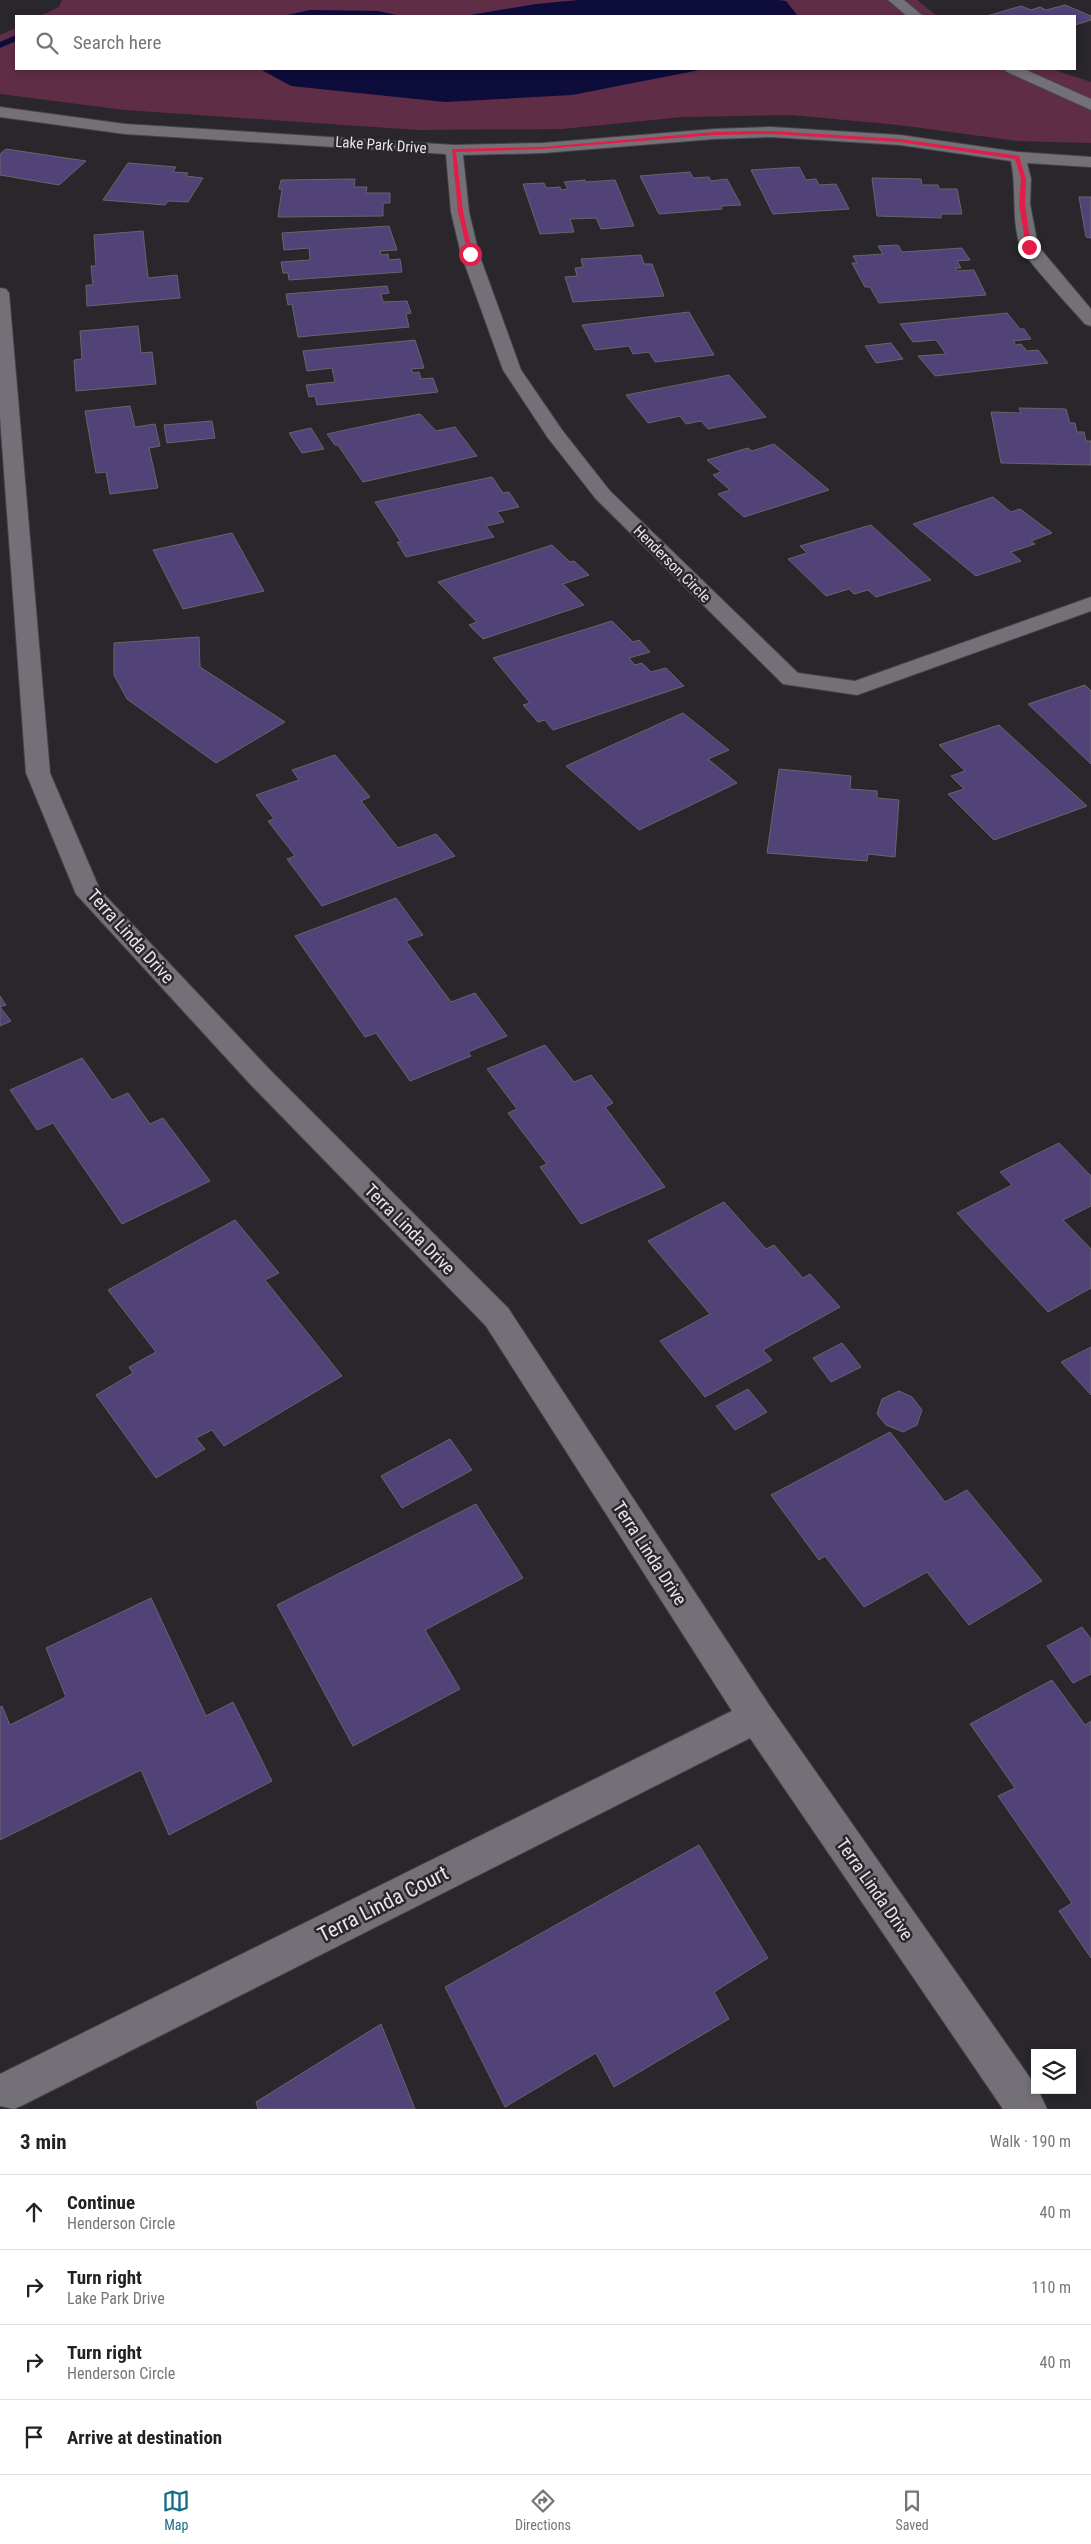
<!DOCTYPE html>
<meta charset="utf-8">
<style>
body{margin:0;font-family:"Roboto Condensed",sans-serif;background:#f2f2f2;color:#222}
.controls{position:absolute;right:15px;bottom:15px;display:grid;overflow:hidden;border-radius:0px;box-shadow:0 2px 8px #0003}
.controls button{width:45px;height:45px;display:grid;place-items:center;padding:0;border:0;border-bottom:1px solid #e0e0e0;background:#fff;color:#222;font:25px sans-serif}
.stop{position:absolute;width:15px;height:15px;margin:-11px;border:4px solid #e11d48;border-radius:50%;background:#fff}
.stop.end{background:#e11d48;border-color:#fff;box-shadow:0 1px 5px #0008}
.list{margin:0;padding:0;list-style:none}
h2{display:flex;justify-content:space-between;align-items:center;height:65px;margin:0;padding:0 20px;font-size:21px}
h2 small{font-size:16px;font-weight:400;color:#767676}
.list li{display:grid;grid-template-columns:32px 1fr auto;gap:15px;align-items:center;box-sizing:border-box;height:75px;padding:0 20px;border-top:1px solid #e0e0e0}
.list b{display:block;font-size:19px;white-space:nowrap}
.list p{margin:0;font-size:16px;white-space:nowrap;color:#767676}
.list em{font-size:16px;font-style:normal;color:#767676}
.icon{flex:none;width:28px;height:28px;fill:none;stroke:currentColor;stroke-width:2;stroke-linecap:round;stroke-linejoin:round}
.map{position:relative;flex:none;width:1091px;height:2109px;overflow:hidden}
.search{position:absolute;background:#fff;box-shadow:0 2px 8px #0003;left:15px;right:15px;top:15px;height:55px;display:flex;align-items:center;gap:12px;box-sizing:border-box;padding:0 18px;border-radius:0px;color:#767676;font-size:19px}
.sheet{height:365px;background:#fff}
nav{display:flex;justify-content:space-around;align-items:center;box-sizing:border-box;height:70px;border-top:1px solid #e0e0e0;background:#fff;font-size:14px;color:#767676}
nav a{display:grid;justify-items:center;gap:2px}
nav .on{color:#136e83}
.map>svg:first-child{display:block}
.green{fill:#5f2e46}
.water{fill:#0e0c3b}
.lines{fill:none;stroke-linecap:round;stroke-linejoin:round}
.stream{fill:#0e0c3b;fill-rule:evenodd}
.building{fill:#514277;stroke:#66656b}
.minor-casing{stroke:#464348;stroke-width:2}
.minor{fill:#747077;fill-rule:evenodd}
.route{fill:#e11d48}
.labels{text-anchor:middle;dominant-baseline:central;stroke-width:5;stroke-linejoin:round;paint-order:stroke}
.far-street-label{font-size:15px;fill:#e8e5e9;stroke:#2a272c}
.street-label{font-size:18px;fill:#e8e5e9;stroke:#2a272c}
.near-street-label{font-size:21px;fill:#e8e5e9;stroke:#2a272c}
</style>
<div class="map">
<svg width="1091" height="2109" viewBox="0 0 1091 2109">
<rect width="100%" height="100%" fill="#2a272c"/>
<g class="green">
<polygon points="62,0 917,0 937,16 40,16 59,7"/>
<polygon points="16,28 16,69 1051,69 1091,82 1091,143 1017,141 899,125 791,115 683,117 562,129 418,130 125,110 0,94 0,35"/>
</g>
<g class="water">
<polygon points="579,0 778,0 786,1 798,16 464,16 536,4"/>
<polygon points="310,10 378,11 401,16 283,16"/>
<polygon points="260,69 705,69 572,95 445,102 291,86"/>
</g>
<g class="lines">
<polygon class="stream" points="16,35 16,41 0,48 0,42"/>
</g>
<g class="building">
<polygon points="1065,5 1091,16 1091,20 1075,25 1075,16 987,16 1021,6 1031,10 1040,7 1046,10"/>
<polygon points="6,149 86,161 59,185 0,175 0,154"/>
<polygon points="128,163 176,167 173,172 188,173 186,176 203,178 188,202 168,201 165,205 103,200"/>
<polygon points="799,167 806,180 816,179 819,185 836,184 849,209 773,214 751,170"/>
<polygon points="690,172 693,178 709,177 711,181 727,179 741,205 721,206 722,209 659,214 640,176"/>
<polygon points="872,178 921,179 922,185 938,185 939,189 957,189 962,214 941,214 941,218 877,216"/>
<polygon points="355,179 354,187 367,187 366,193 390,193 390,203 383,203 383,216 278,217 282,189 279,189 281,180"/>
<polygon points="585,180 586,182 615,180 634,226 601,229 596,218 570,219 574,232 540,234 523,184 544,183 546,188 560,187 561,190 568,189 564,182"/>
<polygon points="1079,197 1091,197 1091,238 1086,237"/>
<polygon points="389,226 397,250 380,251 381,255 388,254 389,260 400,259 402,272 289,280 288,273 283,273 281,262 310,260 309,248 284,250 282,233"/>
<polygon points="143,231 148,278 177,275 180,298 87,306 86,285 93,285 91,266 96,266 94,235"/>
<polygon points="898,245 902,252 962,248 970,260 957,261 961,268 955,268 957,271 974,270 986,295 879,303 870,287 865,287 852,263 857,263 853,256 883,254 878,246"/>
<polygon points="641,255 644,264 652,264 664,296 573,302 565,277 577,276 575,268 583,267 581,259"/>
<polygon points="387,286 389,293 381,294 383,302 407,301 411,313 406,314 409,327 298,337 292,304 288,305 286,294"/>
<polygon points="689,312 714,355 655,362 649,352 633,354 629,346 595,350 582,325"/>
<polygon points="1007,313 1020,329 1024,329 1031,339 1013,341 1016,345 1021,344 1027,351 1038,350 1048,363 935,376 918,356 946,354 936,340 913,342 900,324"/>
<polygon points="138,326 141,353 152,352 156,384 76,391 74,360 82,359 80,331"/>
<polygon points="415,340 424,368 411,369 413,373 419,372 421,379 433,378 438,392 317,405 315,396 309,397 306,385 335,382 332,368 307,371 303,351"/>
<polygon points="891,343 903,359 876,363 865,346"/>
<polygon points="729,375 766,417 708,429 701,421 686,424 680,416 648,423 626,395"/>
<polygon points="130,406 135,427 155,424 160,446 149,448 158,488 110,494 106,472 96,473 85,411"/>
<polygon points="1019,408 1066,409 1070,423 1075,423 1077,432 1084,432 1086,441 1091,441 1091,465 1001,463 991,412 1021,413"/>
<polygon points="420,414 436,431 455,427 477,456 363,482 338,445 335,445 327,434"/>
<polygon points="212,421 215,438 167,443 164,425"/>
<polygon points="311,428 324,449 302,453 289,433"/>
<polygon points="774,444 829,490 744,517 718,494 730,490 713,475 721,472 707,460 748,448 752,451"/>
<polygon points="492,477 503,493 509,492 519,507 497,512 504,522 486,526 494,537 406,557 397,542 401,542 375,502"/>
<polygon points="993,497 1011,512 1020,509 1052,533 1031,541 1035,544 1011,552 1021,561 976,576 913,524"/>
<polygon points="871,525 931,580 876,597 868,590 854,594 849,589 826,596 788,559 807,553 800,546"/>
<polygon points="232,533 264,591 183,609 153,550"/>
<polygon points="552,545 570,562 574,561 589,575 563,584 584,605 483,639 469,625 477,622 438,582"/>
<polygon points="612,621 633,642 639,640 650,652 629,658 635,665 642,663 651,672 666,668 684,686 553,730 545,720 538,722 523,705 530,703 493,658"/>
<polygon points="199,637 200,667 285,722 216,763 127,699 114,675 114,643"/>
<polygon points="1085,685 1091,691 1091,764 1028,704"/>
<polygon points="683,713 729,750 708,759 737,783 639,830 566,766"/>
<polygon points="999,725 1087,806 994,840 948,794 964,789 951,776 965,771 939,745"/>
<polygon points="335,755 370,797 361,801 398,848 436,834 455,856 322,906 287,859 295,856 268,821 274,819 256,795 299,780 292,770"/>
<polygon points="779,769 851,776 850,789 877,791 877,798 899,800 895,857 868,854 867,861 767,853"/>
<polygon points="396,898 423,935 406,941 451,1002 475,993 507,1036 468,1052 471,1056 410,1081 376,1033 365,1037 295,936"/>
<polygon points="0,996 6,1005 0,1007 11,1021 0,1026"/>
<polygon points="545,1045 574,1082 591,1075 613,1103 605,1107 665,1187 581,1224 540,1167 547,1164 508,1113 517,1109 487,1069"/>
<polygon points="82,1058 112,1100 128,1093 150,1124 163,1118 210,1181 122,1224 53,1123 37,1130 10,1090"/>
<polygon points="1059,1143 1091,1176 1091,1206 1063,1220 1091,1249 1091,1288 1048,1312 957,1213 1012,1185 1000,1172"/>
<polygon points="724,1202 766,1249 774,1245 803,1278 810,1274 840,1307 763,1350 772,1360 705,1397 660,1341 710,1314 648,1241"/>
<polygon points="235,1220 279,1273 265,1280 342,1376 224,1446 212,1430 196,1438 205,1449 156,1478 96,1395 133,1373 129,1367 156,1352 108,1290"/>
<polygon points="842,1343 861,1367 831,1382 813,1358"/>
<polygon points="1091,1347 1091,1395 1061,1362"/>
<polygon points="748,1389 767,1412 735,1430 716,1406"/>
<polygon points="899,1391 912,1397 922,1410 917,1425 903,1432 886,1425 877,1414 882,1399"/>
<polygon points="890,1432 945,1502 967,1490 1042,1581 969,1625 927,1572 864,1607 825,1556 819,1560 771,1495"/>
<polygon points="450,1439 472,1470 402,1508 381,1476"/>
<polygon points="476,1504 523,1578 425,1630 460,1689 353,1746 277,1605"/>
<polygon points="151,1598 206,1716 233,1702 272,1781 169,1835 141,1770 0,1840 0,1707 2,1706 10,1725 66,1697 46,1648"/>
<polygon points="1082,1627 1091,1639 1091,1674 1073,1683 1047,1646"/>
<polygon points="1052,1680 1085,1725 1091,1721 1091,1958 1059,1911 1072,1903 998,1796 1015,1788 970,1724"/>
<polygon points="699,1845 768,1958 714,1992 729,2019 614,2087 596,2053 505,2107 445,1987"/>
<polygon points="381,2024 415,2109 258,2109 256,2102"/>
</g>
<g class="lines">
<defs>
<g id="minor">
<polygon points="888,0 904,0 923,16 907,16"/>
<polygon points="1004,69 1024,69 1091,99 1091,110 1007,72"/>
<path d="M0 107 125 124 454 145 543 143 714 129 771 127 900 135 1018 152 1091 157V167L1027 163 1031 179 1030 204 1038 246 1091 309V326L1085 324C1073 310 1024 258 1020 246 1011 218 1017 189 1011 161L900 145 771 137 714 139 543 153 463 155 469 212 479 254 521 370 562 430 610 491 798 673 855 681 1091 597V611L857 695 783 684 596 499 548 438 503 370 461 254 451 212 446 154 125 134 0 117Z"/>
<polygon points="0,288 6,289 9,293 50,773 100,890 271,1071 508,1308 769,1705 1035,2085 1035,2090 1038,2090 1047,2109 1003,2109 750,1738 25,2104 14,2109 0,2106 0,2074 732,1711 486,1326 251,1085 76,894 26,773 0,417"/>
</g>
</defs>
<use href="#minor" class="minor-casing"/>
<use href="#minor" class="minor"/>
</g>
<polygon class="route" points="771,131 900,139 1019,156 1026,179 1025,204 1031,247 1026,247 1019,204 1021,179 1015,159 900,142 771,134 714,135 543,149 456,152 463,212 473,254 468,254 458,212 452,149 543,147 714,132"/>
<g class="labels">
<g class="far-street-label">
<text transform="translate(381 145) rotate(4)">Lake Park Drive</text>
<text transform="translate(672 564) rotate(45)">Henderson Circle</text>
</g>
<g class="street-label">
<text transform="translate(131 936) rotate(48)">Terra Linda Drive</text>
<text transform="translate(410 1229) rotate(45)">Terra Linda Drive</text>
<text transform="translate(650 1553) rotate(57)">Terra Linda Drive</text>
<text transform="translate(875 1889) rotate(55)">Terra Linda Drive</text>
</g>
<g class="near-street-label">
<text transform="translate(383 1904) rotate(-27)">Terra Linda Court</text>
</g>
</g>
</svg>
<div class="controls">
<button><svg class="icon" aria-label="layers" viewBox="0 0 24 24"><path d="M12 4l9 5-9 5-9-5zM3 14l9 5 9-5"/></svg></button>
</div>
<div class="stop" style="left:470px;top:254px"></div>
<div class="stop end" style="left:1029px;top:247px"></div>
<div class="search"><svg class="icon" aria-label="search" viewBox="0 0 24 24"><circle cx="10" cy="10" r="6"/><path d="M15 15l6 6"/></svg>Search here</div>
</div>
<section class="sheet">
<h2>3 min<small>Walk · 190 m</small></h2>
<ul class="list">
<li><svg class="icon" aria-label="ahead" viewBox="0 0 24 24"><path d="M12 20V5M6 11l6-6 6 6"/></svg><div><b>Continue</b><p>Henderson Circle</p></div><em>40 m</em></li>
<li><svg class="icon" aria-label="right" viewBox="0 0 24 24"><path d="M7 20v-9h11M14 6l5 5-5 5"/></svg><div><b>Turn right</b><p>Lake Park Drive</p></div><em>110 m</em></li>
<li><svg class="icon" aria-label="right" viewBox="0 0 24 24"><path d="M7 20v-9h11M14 6l5 5-5 5"/></svg><div><b>Turn right</b><p>Henderson Circle</p></div><em>40 m</em></li>
<li><svg class="icon" aria-label="arrive" viewBox="0 0 24 24"><path d="M6 21V4h12l-3 4 3 4H6"/></svg><div><b>Arrive at destination</b></div></li>
</ul>
</section>
<nav>
<a class="on"><svg class="icon" aria-label="map" viewBox="0 0 24 24"><path d="M3 6l6-2 6 2 6-2v14l-6 2-6-2-6 2zM9 4v14M15 6v14"/></svg>Map</a>
<a><svg class="icon" aria-label="directions" viewBox="0 0 24 24"><path d="M12 3l9 9-9 9-9-9zM9 14v-3h6M13 9l2 2-2 2"/></svg>Directions</a>
<a><svg class="icon" aria-label="saved" viewBox="0 0 24 24"><path d="M7 4h10v16l-5-4-5 4z"/></svg>Saved</a>
</nav>
